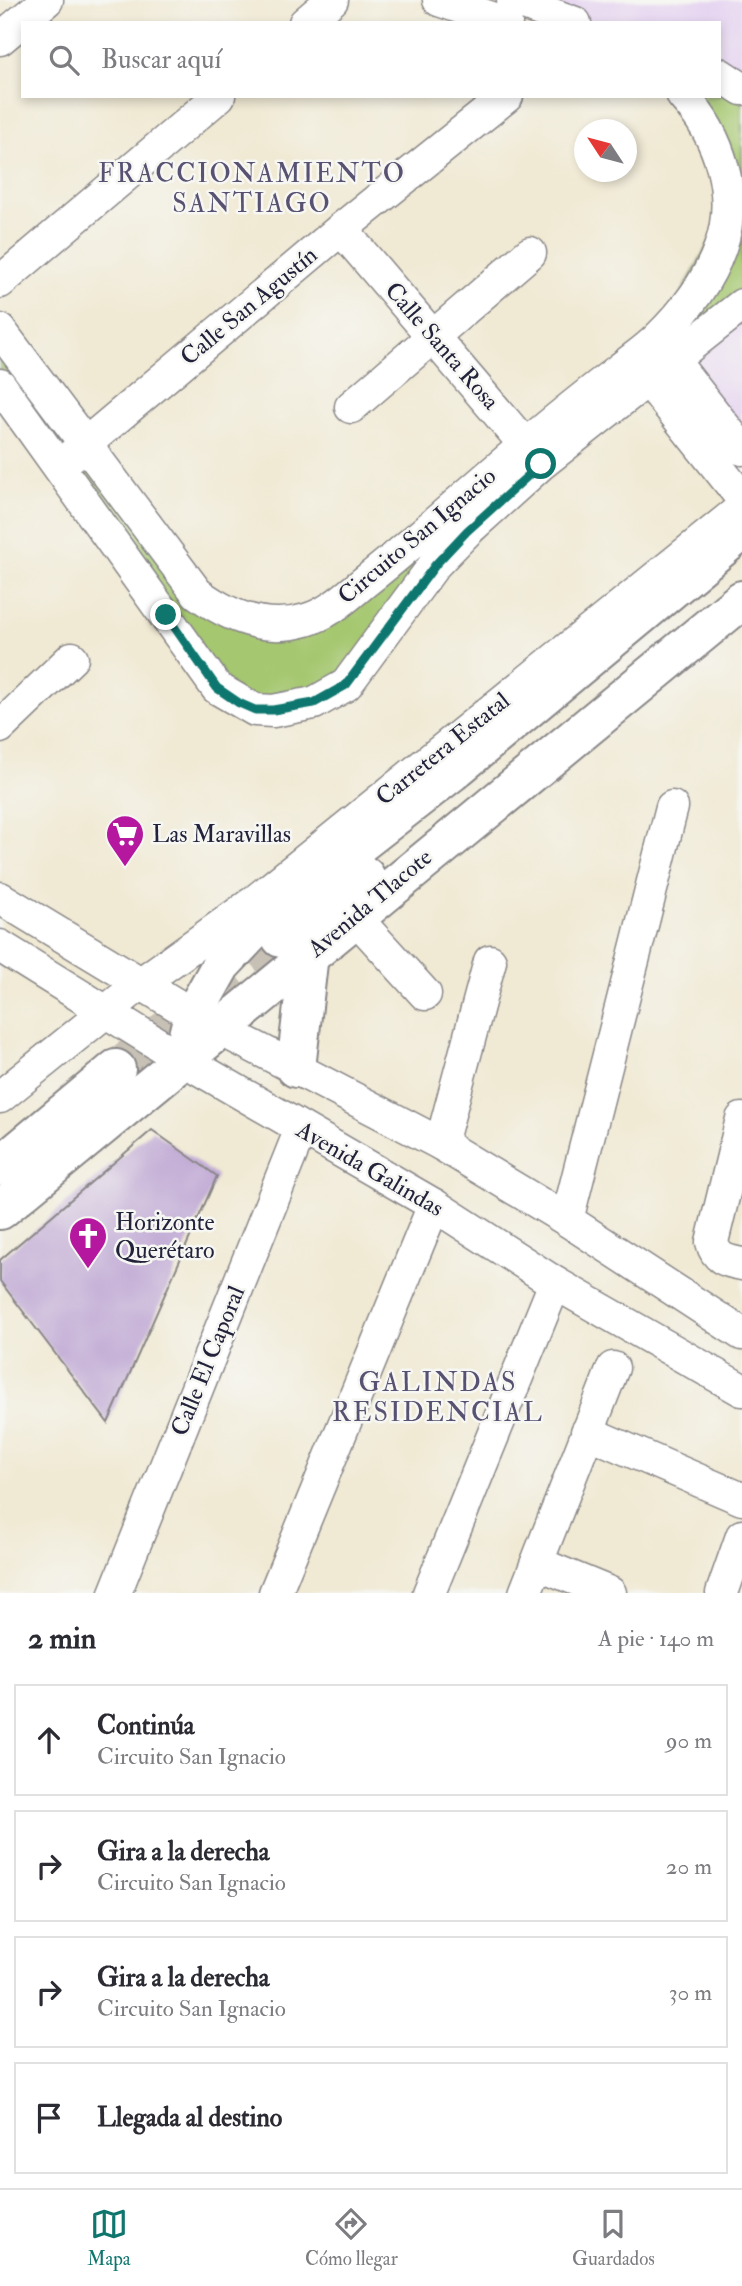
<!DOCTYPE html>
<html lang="es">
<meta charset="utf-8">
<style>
body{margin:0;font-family:"IM FELL Double Pica",serif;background:#f7f7f7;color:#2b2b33}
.compass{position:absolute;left:574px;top:119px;width:63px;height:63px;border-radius:50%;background:#fff;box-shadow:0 4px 10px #0003;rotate:306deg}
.stop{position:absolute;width:21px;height:21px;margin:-16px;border:5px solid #0f766e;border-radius:50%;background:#fff}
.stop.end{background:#0f766e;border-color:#fff;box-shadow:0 2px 7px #0008}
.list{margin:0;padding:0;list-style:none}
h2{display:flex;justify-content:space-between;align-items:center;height:91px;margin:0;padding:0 28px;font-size:30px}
h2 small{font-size:23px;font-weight:400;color:#7c7c81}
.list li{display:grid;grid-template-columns:46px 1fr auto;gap:21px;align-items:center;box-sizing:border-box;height:112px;margin:0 14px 14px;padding:0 14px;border:2px solid #e1e1e2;border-radius:0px}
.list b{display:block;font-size:26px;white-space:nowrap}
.list p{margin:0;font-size:23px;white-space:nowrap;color:#7c7c81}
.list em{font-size:23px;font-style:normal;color:#7c7c81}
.icon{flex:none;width:38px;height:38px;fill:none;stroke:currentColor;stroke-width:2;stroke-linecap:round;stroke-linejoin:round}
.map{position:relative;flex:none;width:742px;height:1593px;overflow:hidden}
.search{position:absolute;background:#fff;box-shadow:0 4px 10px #0003;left:21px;right:21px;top:21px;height:77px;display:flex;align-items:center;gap:18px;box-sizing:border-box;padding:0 24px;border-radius:0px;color:#7c7c81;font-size:26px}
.sheet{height:595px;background:#fff}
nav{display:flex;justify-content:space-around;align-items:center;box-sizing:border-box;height:98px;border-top:2px solid #e1e1e2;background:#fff;font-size:19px;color:#7c7c81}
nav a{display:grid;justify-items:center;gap:4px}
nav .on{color:#0f766e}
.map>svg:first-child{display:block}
.built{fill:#e5d3f1}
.green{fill:#a5c770;stroke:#647456;stroke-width:2}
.building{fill:#c0a9d4}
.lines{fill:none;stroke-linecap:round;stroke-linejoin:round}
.major-tunnel{stroke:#c7c1b5;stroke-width:38;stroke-dasharray:38 19;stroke-linecap:butt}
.minor-casing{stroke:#898687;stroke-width:35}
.major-casing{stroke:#898687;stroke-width:42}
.minor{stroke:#fff;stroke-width:32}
.major{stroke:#fff;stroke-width:38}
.route{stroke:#0f766e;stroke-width:9}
.labels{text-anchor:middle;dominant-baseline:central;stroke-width:5;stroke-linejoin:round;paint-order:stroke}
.street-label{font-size:24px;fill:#22223b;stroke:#f6f6f2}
.poi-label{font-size:24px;fill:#22223b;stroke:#f6f6f2;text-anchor:start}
.neighbourhood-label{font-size:26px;letter-spacing:2px;fill:#595171;stroke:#f6f6f2}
</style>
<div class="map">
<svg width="742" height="1593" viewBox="0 0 742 1593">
<rect width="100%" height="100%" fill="#f6f6f2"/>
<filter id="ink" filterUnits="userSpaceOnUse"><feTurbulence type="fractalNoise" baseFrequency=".0143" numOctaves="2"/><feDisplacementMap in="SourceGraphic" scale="14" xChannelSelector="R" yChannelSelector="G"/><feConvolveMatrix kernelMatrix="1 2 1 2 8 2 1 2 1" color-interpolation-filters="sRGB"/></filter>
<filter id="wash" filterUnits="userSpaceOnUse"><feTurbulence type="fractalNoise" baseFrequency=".00686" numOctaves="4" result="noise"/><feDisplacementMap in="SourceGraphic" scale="28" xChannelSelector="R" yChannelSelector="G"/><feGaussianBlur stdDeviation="1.57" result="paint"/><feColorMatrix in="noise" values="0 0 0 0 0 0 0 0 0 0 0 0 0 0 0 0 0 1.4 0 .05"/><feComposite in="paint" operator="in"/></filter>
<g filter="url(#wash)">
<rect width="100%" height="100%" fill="#f0e9d3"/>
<g class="built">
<polygon points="513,0 742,0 742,89 719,74 719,23 575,23"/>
<polygon points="742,305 742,449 674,361"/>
</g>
<polygon class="green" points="719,74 742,89 742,305 541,464 346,685 239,703 0,385 0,330 197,593 304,621 657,340 727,210 683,96 719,96"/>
<g id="blocks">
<polygon class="building" points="152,1130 217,1176 108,1423 0,1281 0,1260"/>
</g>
</g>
<g filter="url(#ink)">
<use href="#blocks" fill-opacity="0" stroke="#898687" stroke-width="2"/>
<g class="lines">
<polyline class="major-tunnel" points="116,1069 281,938"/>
<defs>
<g id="minor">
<polyline points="439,0 506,23"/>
<polyline points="513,0 575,23"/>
<polyline points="305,23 332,0"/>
<polyline points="0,39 47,0"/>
<polyline points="719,74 742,89"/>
<polyline points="341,229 538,460"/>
<polyline points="0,282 219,96"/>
<path d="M0 330 197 593C228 616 266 632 306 620 329 614 348 595 367 580 423 536 474 487 529 442 559 417 589 393 620 369 632 359 646 350 657 339 683 314 708 282 720 248 739 195 720 136 683 96"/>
<polyline points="661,345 742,449"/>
<polyline points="637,366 742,498"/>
<polyline points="0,385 217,688 255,710 273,711 314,703 346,685 435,564 467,531 541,464 742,305"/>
<polyline points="351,407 530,253"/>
<polyline points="70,457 341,229 507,96"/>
<polyline points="0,727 72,658"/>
<polyline points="0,898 193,1015 441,1144 567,1220 742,1334"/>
<polyline points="354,916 425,994"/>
<polyline points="0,946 182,1059 434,1205 555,1283 742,1390"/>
<polyline points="0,1097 140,984 254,902 742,508"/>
<path d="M742 1119 712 1242C716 1259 726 1261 742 1264"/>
<polyline points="441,1144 490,961"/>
<polyline points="567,1220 672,807"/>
<polyline points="587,1432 742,1499"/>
<polyline points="537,1563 610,1593"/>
<polyline points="115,1593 301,1129"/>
<polyline points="275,1593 434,1205"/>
<polyline points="429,1593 555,1283"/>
<polyline points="525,1593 613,1368"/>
<polyline points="722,1593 742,1536"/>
</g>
<g id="major">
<polyline points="281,938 365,876"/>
<polyline points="182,1059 193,1015 221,965 267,916 452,772 742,531"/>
<polyline points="296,1068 309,954"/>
<polyline points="0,1166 116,1069"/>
<polyline points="0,1210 742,600"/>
</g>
</defs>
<use href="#minor" class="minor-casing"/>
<use href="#major" class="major-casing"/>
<use href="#minor" class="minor"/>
<use href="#major" class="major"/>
</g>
</g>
<g class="lines" filter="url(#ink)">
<polyline class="route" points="166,615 217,688 239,703 255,710 273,710 314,703 346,685 436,564 467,531 541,464"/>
</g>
<defs>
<symbol id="supermarket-pin" viewBox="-11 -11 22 30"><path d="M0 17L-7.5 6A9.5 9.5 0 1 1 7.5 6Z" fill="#b5179e" stroke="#f6f6f2"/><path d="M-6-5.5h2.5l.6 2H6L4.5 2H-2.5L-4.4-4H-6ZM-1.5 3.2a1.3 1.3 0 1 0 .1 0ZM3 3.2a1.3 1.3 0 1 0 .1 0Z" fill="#fff"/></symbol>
<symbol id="church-pin" viewBox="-11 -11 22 30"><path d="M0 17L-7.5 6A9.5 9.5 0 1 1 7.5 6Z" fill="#b5179e" stroke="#f6f6f2"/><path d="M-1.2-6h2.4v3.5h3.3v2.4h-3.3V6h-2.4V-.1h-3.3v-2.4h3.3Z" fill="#fff"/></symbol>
</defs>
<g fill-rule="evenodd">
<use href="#supermarket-pin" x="103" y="812" width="44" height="60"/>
<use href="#church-pin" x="66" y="1214" width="44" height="60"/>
</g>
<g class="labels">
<g class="street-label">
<text transform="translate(249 306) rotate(-40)">Calle San Agustín</text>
<text transform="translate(442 346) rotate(49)">Calle Santa Rosa</text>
<text transform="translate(417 536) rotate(-40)">Circuito San Ignacio</text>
<text transform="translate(443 749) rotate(-39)">Carretera Estatal</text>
<text transform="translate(370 903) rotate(-40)">Avenida Tlacote</text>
<text transform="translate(370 1169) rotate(30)">Avenida Galindas</text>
<text transform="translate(208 1361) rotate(-68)">Calle El Caporal</text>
</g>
<g class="poi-label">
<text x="152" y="834">Las Maravillas</text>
<text x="115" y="1222">Horizonte<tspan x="115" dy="28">Querétaro</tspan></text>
</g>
<g class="neighbourhood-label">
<text x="252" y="174">FRACCIONAMIENTO<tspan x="252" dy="30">SANTIAGO</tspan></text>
<text x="438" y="1383">GALINDAS<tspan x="438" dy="30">RESIDENCIAL</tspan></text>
</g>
</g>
</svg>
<svg class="compass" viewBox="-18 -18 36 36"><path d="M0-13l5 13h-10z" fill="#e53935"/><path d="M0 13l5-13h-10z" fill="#7c7c81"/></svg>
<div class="stop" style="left:541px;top:464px"></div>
<div class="stop end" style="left:166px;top:615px"></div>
<div class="search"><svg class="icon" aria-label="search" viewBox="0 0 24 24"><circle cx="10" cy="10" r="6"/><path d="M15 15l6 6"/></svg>Buscar aquí</div>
</div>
<section class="sheet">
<h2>2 min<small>A pie · 140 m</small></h2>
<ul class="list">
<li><svg class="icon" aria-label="ahead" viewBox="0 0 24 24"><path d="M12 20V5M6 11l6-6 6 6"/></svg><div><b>Continúa</b><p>Circuito San Ignacio</p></div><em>90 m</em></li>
<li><svg class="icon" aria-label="right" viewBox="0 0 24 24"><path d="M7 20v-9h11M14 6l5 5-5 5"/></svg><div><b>Gira a la derecha</b><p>Circuito San Ignacio</p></div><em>20 m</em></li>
<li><svg class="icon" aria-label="right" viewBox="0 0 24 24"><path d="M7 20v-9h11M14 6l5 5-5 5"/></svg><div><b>Gira a la derecha</b><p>Circuito San Ignacio</p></div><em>30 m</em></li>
<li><svg class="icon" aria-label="arrive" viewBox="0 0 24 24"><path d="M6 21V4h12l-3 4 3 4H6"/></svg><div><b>Llegada al destino</b></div></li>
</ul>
</section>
<nav>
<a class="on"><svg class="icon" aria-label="map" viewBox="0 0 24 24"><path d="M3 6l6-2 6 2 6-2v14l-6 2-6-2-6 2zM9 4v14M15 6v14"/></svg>Mapa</a>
<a><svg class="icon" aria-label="directions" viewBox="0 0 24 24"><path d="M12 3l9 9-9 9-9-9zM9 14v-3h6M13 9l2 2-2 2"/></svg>Cómo llegar</a>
<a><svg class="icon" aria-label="saved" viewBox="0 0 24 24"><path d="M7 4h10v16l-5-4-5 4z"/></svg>Guardados</a>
</nav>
